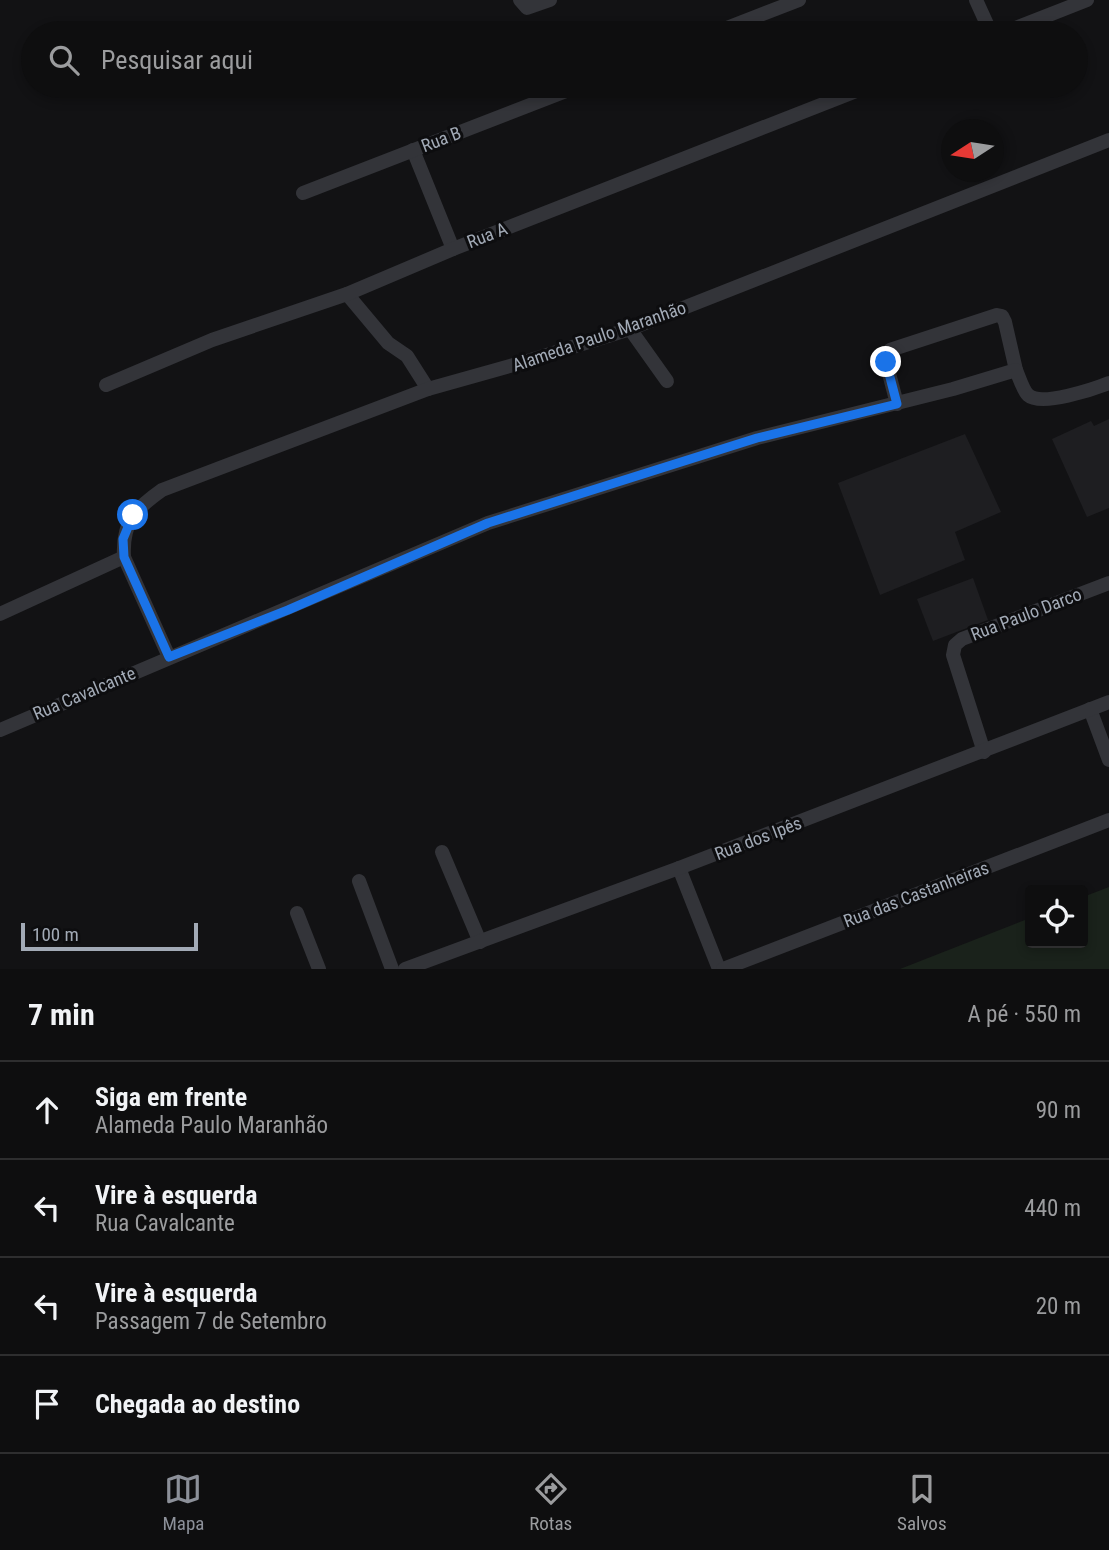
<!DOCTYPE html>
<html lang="pt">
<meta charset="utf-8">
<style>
body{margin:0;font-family:"Roboto Condensed",sans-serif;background:#171718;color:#f1f3f6}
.controls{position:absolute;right:21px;bottom:21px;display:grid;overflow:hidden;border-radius:7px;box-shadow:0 4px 10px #0003}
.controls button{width:63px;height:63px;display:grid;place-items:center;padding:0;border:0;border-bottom:2px solid #2e2e2f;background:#0e0e0f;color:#f1f3f6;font:35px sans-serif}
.compass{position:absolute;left:941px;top:119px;width:63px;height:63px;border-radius:50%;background:#0e0e0f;box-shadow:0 4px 10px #0003;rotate:258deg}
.scale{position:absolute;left:21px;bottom:18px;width:177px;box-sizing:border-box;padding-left:7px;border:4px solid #a2aab6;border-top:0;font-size:19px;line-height:24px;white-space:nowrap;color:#a2aab6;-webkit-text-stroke:5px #0d0d0f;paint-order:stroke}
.stop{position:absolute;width:21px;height:21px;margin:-16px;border:5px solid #1a73e8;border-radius:50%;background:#fff}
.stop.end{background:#1a73e8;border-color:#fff;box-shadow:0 2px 7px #0008}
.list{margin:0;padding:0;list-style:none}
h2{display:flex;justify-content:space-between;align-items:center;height:91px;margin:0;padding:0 28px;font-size:30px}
h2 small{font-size:23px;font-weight:400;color:#9b9c9e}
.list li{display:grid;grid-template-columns:46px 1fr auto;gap:21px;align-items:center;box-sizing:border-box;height:98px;padding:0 28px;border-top:2px solid #2e2e2f}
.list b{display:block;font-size:26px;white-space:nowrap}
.list p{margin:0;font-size:23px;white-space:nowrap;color:#9b9c9e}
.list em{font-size:23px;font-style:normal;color:#9b9c9e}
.icon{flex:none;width:38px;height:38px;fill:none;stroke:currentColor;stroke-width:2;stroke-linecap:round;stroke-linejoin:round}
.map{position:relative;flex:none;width:1109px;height:969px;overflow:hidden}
.search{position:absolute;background:#0e0e0f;box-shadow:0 4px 10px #0003;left:21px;right:21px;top:21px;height:77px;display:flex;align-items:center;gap:18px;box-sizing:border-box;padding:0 24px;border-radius:38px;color:#9b9c9e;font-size:26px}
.sheet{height:483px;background:#0e0e0f}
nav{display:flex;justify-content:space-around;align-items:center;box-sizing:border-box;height:98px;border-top:2px solid #2e2e2f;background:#0e0e0f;font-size:19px;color:#9b9c9e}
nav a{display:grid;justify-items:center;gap:4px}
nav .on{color:#8c9099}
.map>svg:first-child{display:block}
.built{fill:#1e1e21}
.green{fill:#1a221b}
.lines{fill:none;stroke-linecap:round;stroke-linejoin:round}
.minor{stroke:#333439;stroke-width:14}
.route{stroke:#1a73e8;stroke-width:9}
.labels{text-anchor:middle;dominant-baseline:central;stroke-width:6;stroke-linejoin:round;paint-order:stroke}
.street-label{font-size:18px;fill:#a2aab6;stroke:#0d0d0f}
</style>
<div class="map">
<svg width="1109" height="969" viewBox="0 0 1109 969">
<rect width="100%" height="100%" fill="#121214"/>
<g class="built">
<polygon points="1109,419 1109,508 1087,517 1052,439 1091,421 1094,426"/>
<polygon points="965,434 1001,512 955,532 965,560 880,595 838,483"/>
<polygon points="973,578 988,620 933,641 917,599"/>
</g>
<polygon class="green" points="1109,887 1109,969 900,969 1030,918 1030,943 1083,943 1083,897"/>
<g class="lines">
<g class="minor">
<polyline points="520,0 527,8 550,0"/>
<polyline points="976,0 991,33"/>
<polyline points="714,33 799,0"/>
<polyline points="1003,33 1087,0"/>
<polyline points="413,150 453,249"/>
<polyline points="303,193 579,86"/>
<polyline points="347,294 388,343 407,356 428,389"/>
<polyline points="630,329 667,381"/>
<polyline points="106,385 212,340 347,294 453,249 869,86"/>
<polyline points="897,404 886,362 890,350 997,315 1002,316 1005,322 1016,370"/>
<polyline points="0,614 124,557"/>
<path d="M169 657 124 557C122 522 135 509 162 490L428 389 531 360 630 329 1109 140"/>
<polyline points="1090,709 1109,760"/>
<path d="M0 730 488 523 757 438 953 389 1016 370C1019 377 1023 390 1028 395 1041 407 1094 389 1109 383"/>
<polyline points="984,752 953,655 955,645 962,639 1109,583"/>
<polyline points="442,852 480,942"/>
<polyline points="679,868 719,969"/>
<polyline points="359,881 392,969"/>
<polyline points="297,913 319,969"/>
<polyline points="405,969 679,868 1109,702"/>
<polyline points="723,969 1109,820"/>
</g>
</g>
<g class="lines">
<polyline class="route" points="133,515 123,539 124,557 169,657 288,610 488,523 757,438 897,404 886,362"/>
</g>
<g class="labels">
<g class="street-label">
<text transform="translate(441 139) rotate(-21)">Rua B</text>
<text transform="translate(487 235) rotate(-21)">Rua A</text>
<text transform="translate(599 336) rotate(-19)">Alameda Paulo Maranhão</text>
<text transform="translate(1026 614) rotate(-21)">Rua Paulo Darco</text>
<text transform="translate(84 693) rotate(-23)">Rua Cavalcante</text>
<text transform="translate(758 838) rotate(-21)">Rua dos Ipês</text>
<text transform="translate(916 894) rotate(-21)">Rua das Castanheiras</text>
</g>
</g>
</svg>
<div class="controls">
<button><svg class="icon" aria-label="locate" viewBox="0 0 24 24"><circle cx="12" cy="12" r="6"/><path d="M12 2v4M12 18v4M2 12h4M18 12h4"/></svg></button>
</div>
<svg class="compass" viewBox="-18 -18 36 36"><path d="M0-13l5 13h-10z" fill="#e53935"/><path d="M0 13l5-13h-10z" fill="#9b9c9e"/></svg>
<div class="scale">100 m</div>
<div class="stop" style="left:133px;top:515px"></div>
<div class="stop end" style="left:886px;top:362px"></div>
<div class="search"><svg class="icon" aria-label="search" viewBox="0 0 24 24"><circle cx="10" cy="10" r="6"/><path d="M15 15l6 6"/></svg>Pesquisar aqui</div>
</div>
<section class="sheet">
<h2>7 min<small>A pé · 550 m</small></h2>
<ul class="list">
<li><svg class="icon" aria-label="ahead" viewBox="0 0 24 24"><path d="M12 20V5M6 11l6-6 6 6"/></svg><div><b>Siga em frente</b><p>Alameda Paulo Maranhão</p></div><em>90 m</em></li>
<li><svg class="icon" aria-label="left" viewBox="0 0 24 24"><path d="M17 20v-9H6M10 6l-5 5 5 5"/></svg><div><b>Vire à esquerda</b><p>Rua Cavalcante</p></div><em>440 m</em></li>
<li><svg class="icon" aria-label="left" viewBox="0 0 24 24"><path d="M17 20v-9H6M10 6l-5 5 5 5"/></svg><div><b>Vire à esquerda</b><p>Passagem 7 de Setembro</p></div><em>20 m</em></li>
<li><svg class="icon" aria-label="arrive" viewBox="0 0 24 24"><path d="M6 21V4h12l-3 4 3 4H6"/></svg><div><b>Chegada ao destino</b></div></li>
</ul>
</section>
<nav>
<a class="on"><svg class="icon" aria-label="map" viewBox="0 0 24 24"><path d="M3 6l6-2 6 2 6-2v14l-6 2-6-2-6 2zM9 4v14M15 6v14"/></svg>Mapa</a>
<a><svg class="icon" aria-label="directions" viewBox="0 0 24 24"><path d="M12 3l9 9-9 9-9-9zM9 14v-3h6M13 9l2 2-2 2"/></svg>Rotas</a>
<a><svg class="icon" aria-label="saved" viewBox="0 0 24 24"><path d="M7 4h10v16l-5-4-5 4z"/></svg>Salvos</a>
</nav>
